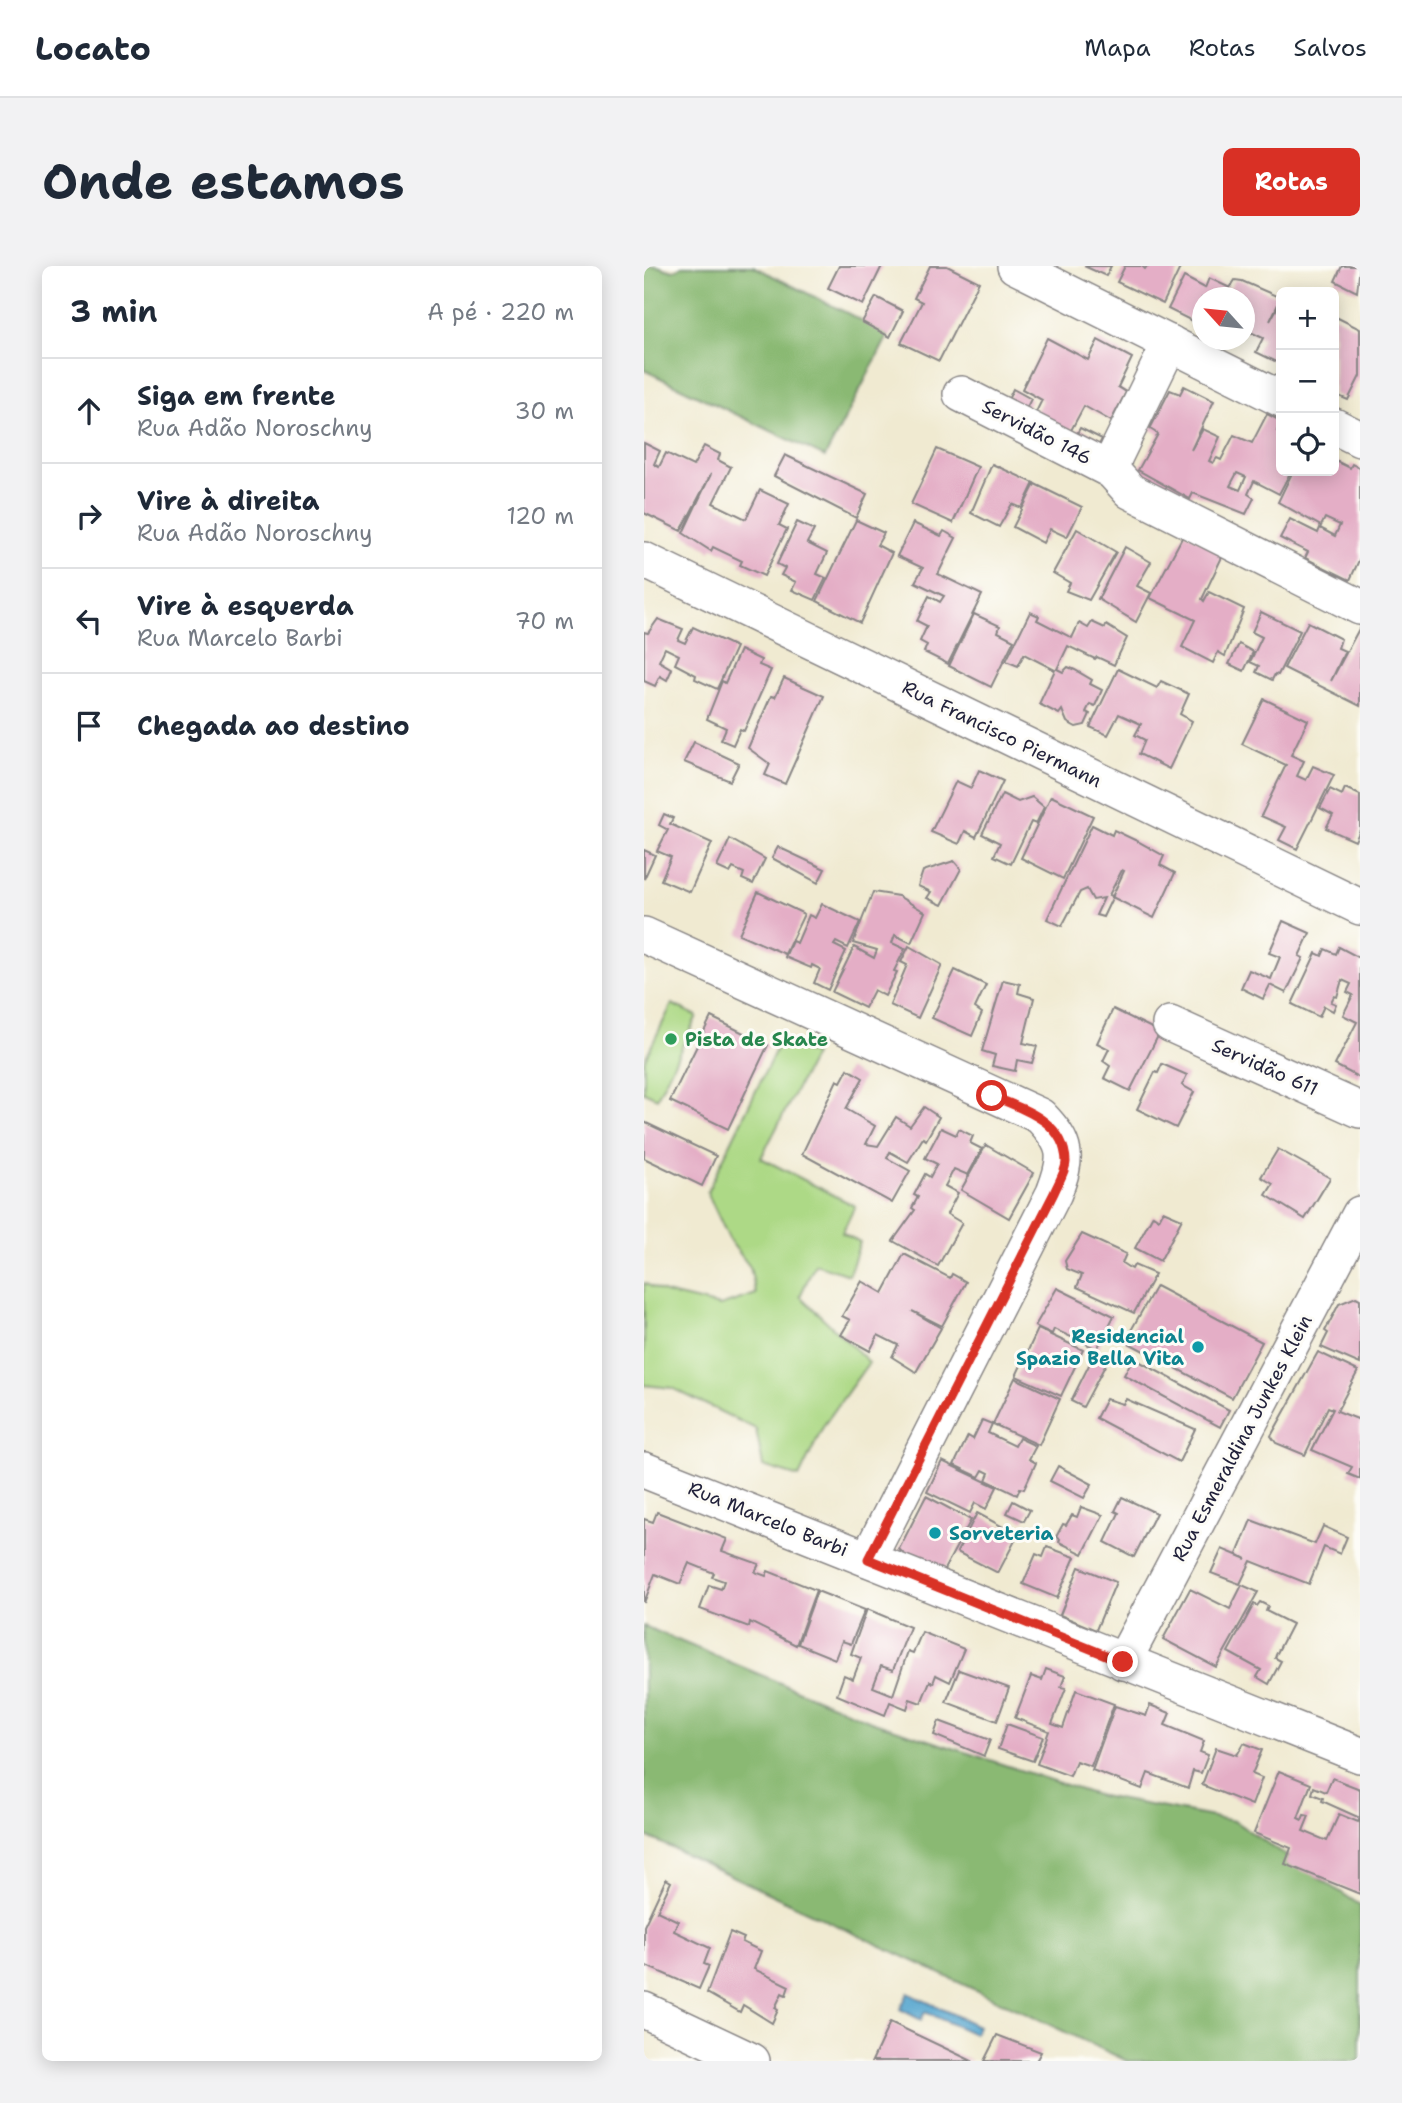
<!DOCTYPE html>
<html lang="pt">
<meta charset="utf-8">
<style>
body{margin:0;font-family:"Shantell Sans",sans-serif;background:#f2f2f3;color:#1f2937}
.controls{position:absolute;right:21px;top:21px;display:grid;overflow:hidden;border-radius:10px;box-shadow:0 4px 18px #0003}
.controls button{width:63px;height:63px;display:grid;place-items:center;padding:0;border:0;border-bottom:2px solid #e0e1e3;background:#fff;color:#1f2937;font:35px sans-serif}
.compass{position:absolute;left:548px;top:21px;width:63px;height:63px;border-radius:50%;background:#fff;box-shadow:0 4px 18px #0003;rotate:297deg}
.stop{position:absolute;width:21px;height:21px;margin:-16px;border:5px solid #d93025;border-radius:50%;background:#fff}
.stop.end{background:#d93025;border-color:#fff;box-shadow:0 2px 7px #0008}
.list{margin:0;padding:0;list-style:none}
h2{display:flex;justify-content:space-between;align-items:center;height:91px;margin:0;padding:0 28px;font-size:30px}
h2 small{font-size:23px;font-weight:400;color:#747a83}
.list li{display:grid;grid-template-columns:46px 1fr auto;gap:21px;align-items:center;box-sizing:border-box;height:105px;padding:0 28px;border-top:2px solid #e0e1e3}
.list b{display:block;font-size:26px;white-space:nowrap}
.list p{margin:0;font-size:23px;white-space:nowrap;color:#747a83}
.list em{font-size:23px;font-style:normal;color:#747a83}
.icon{flex:none;width:38px;height:38px;fill:none;stroke:currentColor;stroke-width:2;stroke-linecap:round;stroke-linejoin:round}
.map{position:relative;flex:none;width:716px;height:1795px;overflow:hidden;border-radius:10px}
header{display:flex;align-items:center;gap:42px;box-sizing:border-box;height:98px;padding:0 35px;background:#fff;border-bottom:2px solid #e0e1e3}
header strong{font-size:33px}
nav{display:flex;gap:38px;margin-inline-start:auto;font-size:24px}
.intro{display:flex;align-items:center;justify-content:space-between;box-sizing:border-box;height:168px;padding:0 42px}
h1{margin:0;font-size:49px}
.button{padding:18px 32px;border-radius:10px;background:#d93025;color:#fff;font-size:24px;font-weight:700}
main{display:flex;gap:42px;padding:0 42px}
aside{flex:1;background:#fff;border-radius:10px;box-shadow:0 4px 18px #0003}
.map>svg:first-child{display:block}
.green{fill:#add986;stroke:#687e60;stroke-width:2}
.forest{fill:#8ab973;stroke:#566e57;stroke-width:2}
.water{fill:#53a4ce;stroke:#3a6384;stroke-width:2}
.building{fill:#e4aec6;fill-rule:evenodd}
.lines{fill:none;stroke-linecap:round;stroke-linejoin:round}
.minor-casing{stroke:#898686;stroke-width:38}
.minor{stroke:#fff;stroke-width:35}
.route{stroke:#d93025;stroke-width:9}
.leisure-dot{fill:#2e9e5b;stroke:#fdfcf7;stroke-width:2.5}
.culture-dot{fill:#0f9aa8;stroke:#fdfcf7;stroke-width:2.5}
.labels{text-anchor:middle;dominant-baseline:central;stroke-width:6;stroke-linejoin:round;paint-order:stroke}
.street-label{font-size:19px;fill:#22223b;stroke:#fdfcf7}
.leisure-label{font-size:19px;font-weight:bold;fill:#27864d;stroke:#fdfcf7;text-anchor:start}
.culture-label{font-size:19px;font-weight:bold;fill:#0d838f;stroke:#fdfcf7;text-anchor:end}
</style>
<header>
<strong>Locato</strong>
<nav><a>Mapa</a><a>Rotas</a><a>Salvos</a></nav>
</header>
<div class="intro"><h1>Onde estamos</h1><a class="button">Rotas</a></div>
<main>
<aside>
<h2>3 min<small>A pé · 220 m</small></h2>
<ul class="list">
<li><svg class="icon" aria-label="ahead" viewBox="0 0 24 24"><path d="M12 20V5M6 11l6-6 6 6"/></svg><div><b>Siga em frente</b><p>Rua Adão Noroschny</p></div><em>30 m</em></li>
<li><svg class="icon" aria-label="right" viewBox="0 0 24 24"><path d="M7 20v-9h11M14 6l5 5-5 5"/></svg><div><b>Vire à direita</b><p>Rua Adão Noroschny</p></div><em>120 m</em></li>
<li><svg class="icon" aria-label="left" viewBox="0 0 24 24"><path d="M17 20v-9H6M10 6l-5 5 5 5"/></svg><div><b>Vire à esquerda</b><p>Rua Marcelo Barbi</p></div><em>70 m</em></li>
<li><svg class="icon" aria-label="arrive" viewBox="0 0 24 24"><path d="M6 21V4h12l-3 4 3 4H6"/></svg><div><b>Chegada ao destino</b></div></li>
</ul>
</aside>
<div class="map">
<svg width="716" height="1795" viewBox="0 0 716 1795">
<rect width="100%" height="100%" fill="#fdfcf7"/>
<filter id="ink" filterUnits="userSpaceOnUse"><feTurbulence type="fractalNoise" baseFrequency=".0143" numOctaves="2"/><feDisplacementMap in="SourceGraphic" scale="14" xChannelSelector="R" yChannelSelector="G"/><feConvolveMatrix kernelMatrix="1 2 1 2 8 2 1 2 1" color-interpolation-filters="sRGB"/></filter>
<filter id="wash" filterUnits="userSpaceOnUse"><feTurbulence type="fractalNoise" baseFrequency=".00686" numOctaves="4" result="noise"/><feDisplacementMap in="SourceGraphic" scale="28" xChannelSelector="R" yChannelSelector="G"/><feGaussianBlur stdDeviation="1.57" result="paint"/><feColorMatrix in="noise" values="0 0 0 0 0 0 0 0 0 0 0 0 0 0 0 0 0 1.4 0 .05"/><feComposite in="paint" operator="in"/></filter>
<g filter="url(#wash)">
<rect width="100%" height="100%" fill="#f0ead1"/>
<g class="green">
<polygon points="28,738 53,750 13,832 0,826 0,795"/>
<polygon points="136,775 170,789 117,892 211,940 198,967 216,976 205,1009 171,998 156,1030 225,1096 180,1159 155,1211 119,1200 112,1163 28,1122 0,1119 0,1017 21,1027 76,1040 112,1028 106,1001 86,975 63,926"/>
</g>
<g class="forest">
<polygon points="0,0 13,0 29,5 38,0 109,0 245,68 181,191 0,104"/>
<polygon points="0,1360 227,1455 452,1529 590,1555 716,1639 716,1795 483,1795 0,1569"/>
</g>
<polygon class="water" points="264,1727 334,1760 330,1768 281,1746 277,1754 256,1743"/>
<g id="blocks">
<g class="building">
<polygon points="195,0 238,0 219,39 184,22"/>
<polygon points="286,0 303,0 335,16 295,95 257,77 278,36 270,32"/>
<polygon points="440,0 467,0 462,10"/>
<polygon points="481,0 498,0 501,3 503,0 537,0 519,38 473,16"/>
<polygon points="698,0 716,0 713,26 691,15"/>
<polygon points="540,11 561,22 565,12 586,22 591,14 598,15 637,32 626,55 637,35 637,98 612,86 619,72 600,63 600,32 558,32 558,60 524,43"/>
<polygon points="232,31 259,45 246,71 218,56"/>
<polygon points="690,50 716,63 716,110 704,134 690,128"/>
<polygon points="403,72 444,94 454,74 488,92 474,121 482,126 467,155 440,140 424,170 389,152 398,134 378,123"/>
<path d="M540 120 570 135 547 184 559 163 576 171 565 195 569 197 573 192 577 194 590 169 608 177 623 148 637 155 633 165 637 167V205H647L635 228 610 215 604 228 610 232 602 248 549 227 546 233 494 204 514 168 506 163 526 124 536 128ZM593 207 602 211 596 224 586 220Z"/>
<polygon points="369,123 387,133 380,147 362,138"/>
<polygon points="436,162 458,173 453,183 430,173"/>
<polygon points="0,177 16,185 10,198 15,201 22,187 49,200 60,180 76,188 74,194 87,201 69,237 102,253 116,224 145,238 135,259 143,263 120,310 96,299 98,295 69,281 67,285 39,267 67,208 37,265 0,247"/>
<polygon points="293,183 334,201 309,257 267,238"/>
<polygon points="141,189 223,228 212,252 130,210"/>
<polygon points="690,194 706,202 708,198 716,202 716,292 706,314 661,292 664,286 636,272 646,253 674,267 676,262 691,270 696,259 681,252 677,260 634,236 649,205 690,205"/>
<polygon points="348,198 390,217 378,242 368,238 355,261 327,247"/>
<polygon points="391,218 438,241 423,271 406,263 399,277 369,261"/>
<polygon points="212,254 240,267 233,279 248,287 216,357 173,335"/>
<polygon points="153,256 170,264 163,277 183,287 173,308 182,312 171,334 148,324 152,316 137,309 141,302 133,298"/>
<polygon points="269,257 297,270 300,265 312,272 294,308 338,329 304,398 280,386 283,379 276,375 283,360 273,355 285,330 296,336 300,330 271,316 279,302 253,290"/>
<polygon points="433,263 472,286 445,334 422,325 426,317 409,307"/>
<polygon points="541,266 580,287 558,333 560,335 565,326 600,343 581,390 574,386 569,397 538,381 551,354 506,332"/>
<polygon points="481,281 507,296 493,320 507,327 492,356 454,333"/>
<polygon points="386,346 395,350 393,354 428,372 435,357 444,362 448,356 461,362 462,359 483,372 470,399 453,391 451,393 424,380 413,403 419,406 424,401 431,404 448,414 446,418 458,424 451,440 446,438 442,446 446,448 441,459 432,461 423,456 418,444 415,448 395,438 411,404 380,388 374,400 362,395"/>
<polygon points="617,346 656,365 634,409 631,408 628,414 612,406 615,400 606,396 618,371 608,366"/>
<polygon points="330,348 356,360 354,366 370,374 347,421 305,400"/>
<polygon points="14,353 39,363 34,374 41,377 49,361 92,381 73,423 51,413 52,409 31,398 35,389 21,382 15,395 28,403 23,414 16,410 11,420 0,415 0,366 4,367"/>
<polygon points="664,356 697,373 694,382 701,385 687,415 716,361 716,440 640,402"/>
<polygon points="595,378 609,386 600,405 585,398"/>
<polygon points="96,384 117,394 115,399 127,404 100,465 96,463 89,479 77,474 82,462 63,453 78,415 81,417"/>
<polygon points="474,403 513,422 517,415 545,428 536,448 548,455 525,503 495,488 501,474 491,469 497,458 475,448 464,469 446,461"/>
<polygon points="140,412 180,430 141,518 121,509 126,498 104,482 127,430 131,431"/>
<polygon points="620,433 664,454 647,489 660,495 653,510 662,514 669,500 690,509 653,583 635,574 642,561 617,550 642,499 598,478"/>
<polygon points="50,476 95,497 86,515 40,496"/>
<polygon points="335,504 359,515 332,571 321,565 315,578 287,566 312,515 327,522"/>
<polygon points="701,522 716,529 716,564 711,575 682,562 689,549 676,542 686,523 698,529"/>
<polygon points="358,528 374,536 388,531 400,541 392,558 387,556 367,598 350,590 356,577 338,568"/>
<polygon points="407,530 449,550 419,613 377,592"/>
<polygon points="20,548 29,552 26,558 68,577 46,626 17,614 27,591 13,585 24,564 15,559"/>
<polygon points="448,559 468,569 470,564 495,576 520,590 516,599 531,607 510,652 468,631 480,605 478,604 465,629 469,630 459,651 452,649 460,632 449,634 443,623 436,626 418,660 403,653"/>
<polygon points="86,573 121,593 109,618 98,613 100,607 89,602 86,607 73,601"/>
<polygon points="134,581 181,603 174,617 128,592"/>
<polygon points="0,584 11,589 0,613"/>
<polygon points="310,595 317,603 298,639 283,632 287,626 274,620 279,605"/>
<polygon points="114,626 160,648 141,688 95,668"/>
<polygon points="229,626 254,630 281,646 267,677 251,669 248,677 261,683 250,705 253,706 241,730 230,724 221,742 188,726 210,681 230,692 233,684 209,677"/>
<polygon points="178,638 216,656 204,682 192,676 190,679 202,685 184,724 170,717 176,703 168,699 167,702 141,691 148,675 153,677 165,649 171,652"/>
<polygon points="639,655 666,667 655,690 659,692 642,727 626,719 619,733 597,722 605,704 627,713 636,691 625,687"/>
<polygon points="265,680 298,699 274,752 246,739 263,699 257,696"/>
<polygon points="695,681 716,692 716,812 691,799 713,756 699,749 709,729 703,726 707,718 698,714 693,731 690,730 687,736 692,738 689,745 680,740 675,751 648,738 672,687 678,690 681,683 692,688"/>
<polygon points="311,704 342,719 331,742 338,747 328,770 288,752"/>
<polygon points="359,714 376,718 374,727 390,732 379,777 393,780 388,797 373,794 371,805 348,800 351,789 338,785"/>
<polygon points="469,743 516,766 486,825 460,812 466,800 459,795 465,783 453,777"/>
<polygon points="67,751 124,779 84,863 26,835"/>
<polygon points="518,798 543,809 538,819 550,826 532,862 493,843 511,806 514,807"/>
<polygon points="204,803 219,812 202,843 231,860 222,878 234,880 252,851 266,860 280,841 295,851 282,874 279,872 264,896 246,886 243,892 266,905 248,937 158,888 193,814 197,816"/>
<polygon points="0,856 72,890 58,920 0,892"/>
<polygon points="297,862 312,869 315,863 329,870 326,877 338,883 324,909 310,903 301,920 314,927 303,948 318,957 294,1000 249,975 271,944 268,942 274,931 270,929 281,908 286,911 293,898 281,892"/>
<polygon points="342,879 390,907 365,952 317,924"/>
<polygon points="634,883 686,912 661,953 622,929 629,918 617,911"/>
<polygon points="519,945 538,953 516,995 491,982 509,949 515,953"/>
<polygon points="438,968 482,988 478,997 484,1001 488,1003 490,999 511,1008 490,1047 433,1021 438,1009 423,1003 421,995"/>
<polygon points="260,988 306,1012 308,1008 322,1016 298,1060 268,1045 297,1062 272,1106 248,1091 254,1079 234,1069 226,1085 197,1069 206,1054 198,1050 218,1015 239,1027"/>
<polygon points="512,1020 618,1076 588,1132 481,1075"/>
<polygon points="413,1022 470,1050 453,1083 410,1063 408,1068 391,1060"/>
<polygon points="712,1031 716,1033 716,1098 677,1081 684,1067 681,1065 695,1038"/>
<polygon points="394,1063 439,1084 417,1130 372,1110"/>
<polygon points="674,1086 714,1105 693,1145 716,1154 716,1213 704,1208 708,1201 668,1184 689,1143 684,1141 661,1189 632,1177 627,1170"/>
<polygon points="451,1087 464,1094 439,1141 427,1135"/>
<polygon points="489,1092 585,1144 576,1161 480,1109"/>
<polygon points="371,1112 416,1133 395,1179 349,1158"/>
<polygon points="462,1133 479,1138 482,1133 551,1163 535,1196 452,1152"/>
<polygon points="338,1154 348,1158 344,1167 371,1180 375,1172 392,1180 385,1193 392,1197 380,1223 376,1222 373,1229 342,1214 345,1207 339,1204 335,1211 310,1199 324,1170 329,1173"/>
<polygon points="298,1195 353,1221 342,1243 331,1237 326,1247 283,1226"/>
<polygon points="414,1200 448,1218 440,1232 406,1215"/>
<polygon points="282,1230 327,1254 297,1309 269,1298 255,1283"/>
<polygon points="478,1231 512,1247 490,1291 461,1276 475,1247 471,1245"/>
<polygon points="369,1235 386,1244 380,1255 363,1247"/>
<polygon points="437,1241 459,1249 439,1288 415,1276 416,1273 412,1271 419,1258 422,1259 428,1249 433,1251"/>
<polygon points="13,1246 83,1273 78,1285 115,1298 111,1306 122,1310 124,1305 172,1324 152,1379 106,1356 105,1361 56,1343 65,1319 77,1323 80,1315 68,1311 70,1307 45,1297 36,1318 11,1308 0,1337 0,1253 9,1256"/>
<polygon points="333,1247 374,1269 354,1307 313,1286"/>
<polygon points="607,1254 671,1278 679,1260 703,1271 696,1288 680,1281 665,1318 607,1295 596,1318 567,1307 578,1283 602,1293 593,1288"/>
<polygon points="403,1281 431,1291 413,1332 379,1318 392,1288 399,1291"/>
<polygon points="435,1301 472,1316 452,1364 416,1349"/>
<polygon points="598,1319 614,1326 572,1401 519,1373 546,1323 586,1343"/>
<polygon points="173,1325 221,1344 207,1378 198,1375 191,1393 154,1378"/>
<polygon points="616,1336 624,1340 622,1345 648,1358 632,1389 631,1392 637,1395 625,1418 613,1411 617,1404 584,1386 610,1338 613,1340"/>
<polygon points="223,1343 266,1361 249,1404 237,1400 229,1421 249,1429 264,1385 269,1387 278,1366 320,1383 306,1416 292,1409 289,1417 286,1415 277,1437 266,1433 263,1443 246,1436 241,1449 193,1429 200,1409 209,1413 217,1392 207,1388"/>
<polygon points="402,1403 421,1410 417,1421 422,1422 408,1458 419,1462 432,1424 470,1438 447,1500 432,1495 426,1510 393,1498 405,1465 371,1452 387,1410 398,1414"/>
<polygon points="315,1404 365,1422 353,1455 302,1436"/>
<polygon points="506,1439 526,1447 521,1459 560,1475 556,1486 564,1489 557,1507 549,1505 544,1522 504,1507 498,1523 448,1504 471,1440 502,1450"/>
<polygon points="295,1455 346,1474 340,1490 290,1469"/>
<polygon points="363,1458 399,1471 389,1495 354,1483"/>
<polygon points="600,1477 618,1484 608,1508 618,1512 608,1539 558,1519 572,1482 593,1489"/>
<polygon points="635,1505 667,1518 654,1552 658,1554 660,1549 665,1550 659,1565 683,1575 695,1548 714,1556 716,1552 678,1535 679,1532 668,1528 670,1521 682,1526 688,1512 716,1523 716,1628 641,1598 647,1582 610,1567"/>
<polygon points="22,1613 27,1616 13,1645 34,1655 30,1665 66,1682 60,1698 65,1700 55,1723 0,1699 0,1660"/>
<polygon points="86,1666 100,1672 98,1676 117,1685 110,1703 145,1720 142,1729 138,1727 131,1742 134,1744 128,1757 99,1739 96,1746 63,1727"/>
<polygon points="246,1756 328,1795 228,1795"/>
<polygon points="353,1769 397,1786 392,1795 340,1795"/>
</g>
</g>
</g>
<g filter="url(#ink)">
<use href="#blocks" fill-opacity="0" stroke="#898686" stroke-width="2"/>
<g class="lines">
<defs>
<g id="minor">
<polyline points="371,0 637,133"/>
<polyline points="526,77 470,192 468,205 486,225 716,341"/>
<polyline points="317,128 468,205"/>
<polyline points="690,160 716,173"/>
<polyline points="0,294 716,641"/>
<path d="M0 669 396 850C424 879 424 891 410 927L224 1293"/>
<polyline points="526,758 716,844"/>
<polyline points="0,1204 716,1489"/>
<polyline points="479,1396 716,948"/>
<polyline points="0,1744 108,1795"/>
</g>
</defs>
<use href="#minor" class="minor-casing"/>
<use href="#minor" class="minor"/>
</g>
</g>
<g class="lines" filter="url(#ink)">
<path class="route" d="M348 830C379 843 421 855 422 896 422 905 413 919 410 927L224 1293 479 1396"/>
</g>
<circle class="leisure-dot" cx="27" cy="773" r="7"/>
<g class="culture-dot">
<circle cx="554" cy="1081" r="7"/>
<circle cx="291" cy="1267" r="7"/>
</g>
<g class="labels">
<g class="street-label">
<text transform="translate(393 166) rotate(27)">Servidão 146</text>
<text transform="translate(358 468) rotate(26)">Rua Francisco Piermann</text>
<text transform="translate(621 801) rotate(24)">Servidão 611</text>
<text transform="translate(598 1172) rotate(-62)">Rua Esmeraldina Junkes Klein</text>
<text transform="translate(124 1253) rotate(22)">Rua Marcelo Barbi</text>
</g>
<g class="leisure-label">
<text x="41" y="773">Pista de Skate</text>
</g>
<g class="culture-label">
<text x="540" y="1070">Residencial<tspan x="540" dy="22">Spazio Bella Vita</tspan></text>
<text x="305" y="1267" text-anchor="start">Sorveteria</text>
</g>
</g>
</svg>
<div class="controls">
<button>+</button>
<button>−</button>
<button><svg class="icon" aria-label="locate" viewBox="0 0 24 24"><circle cx="12" cy="12" r="6"/><path d="M12 2v4M12 18v4M2 12h4M18 12h4"/></svg></button>
</div>
<svg class="compass" viewBox="-18 -18 36 36"><path d="M0-13l5 13h-10z" fill="#e53935"/><path d="M0 13l5-13h-10z" fill="#747a83"/></svg>
<div class="stop" style="left:348px;top:830px"></div>
<div class="stop end" style="left:479px;top:1396px"></div>
</div>
</main>
